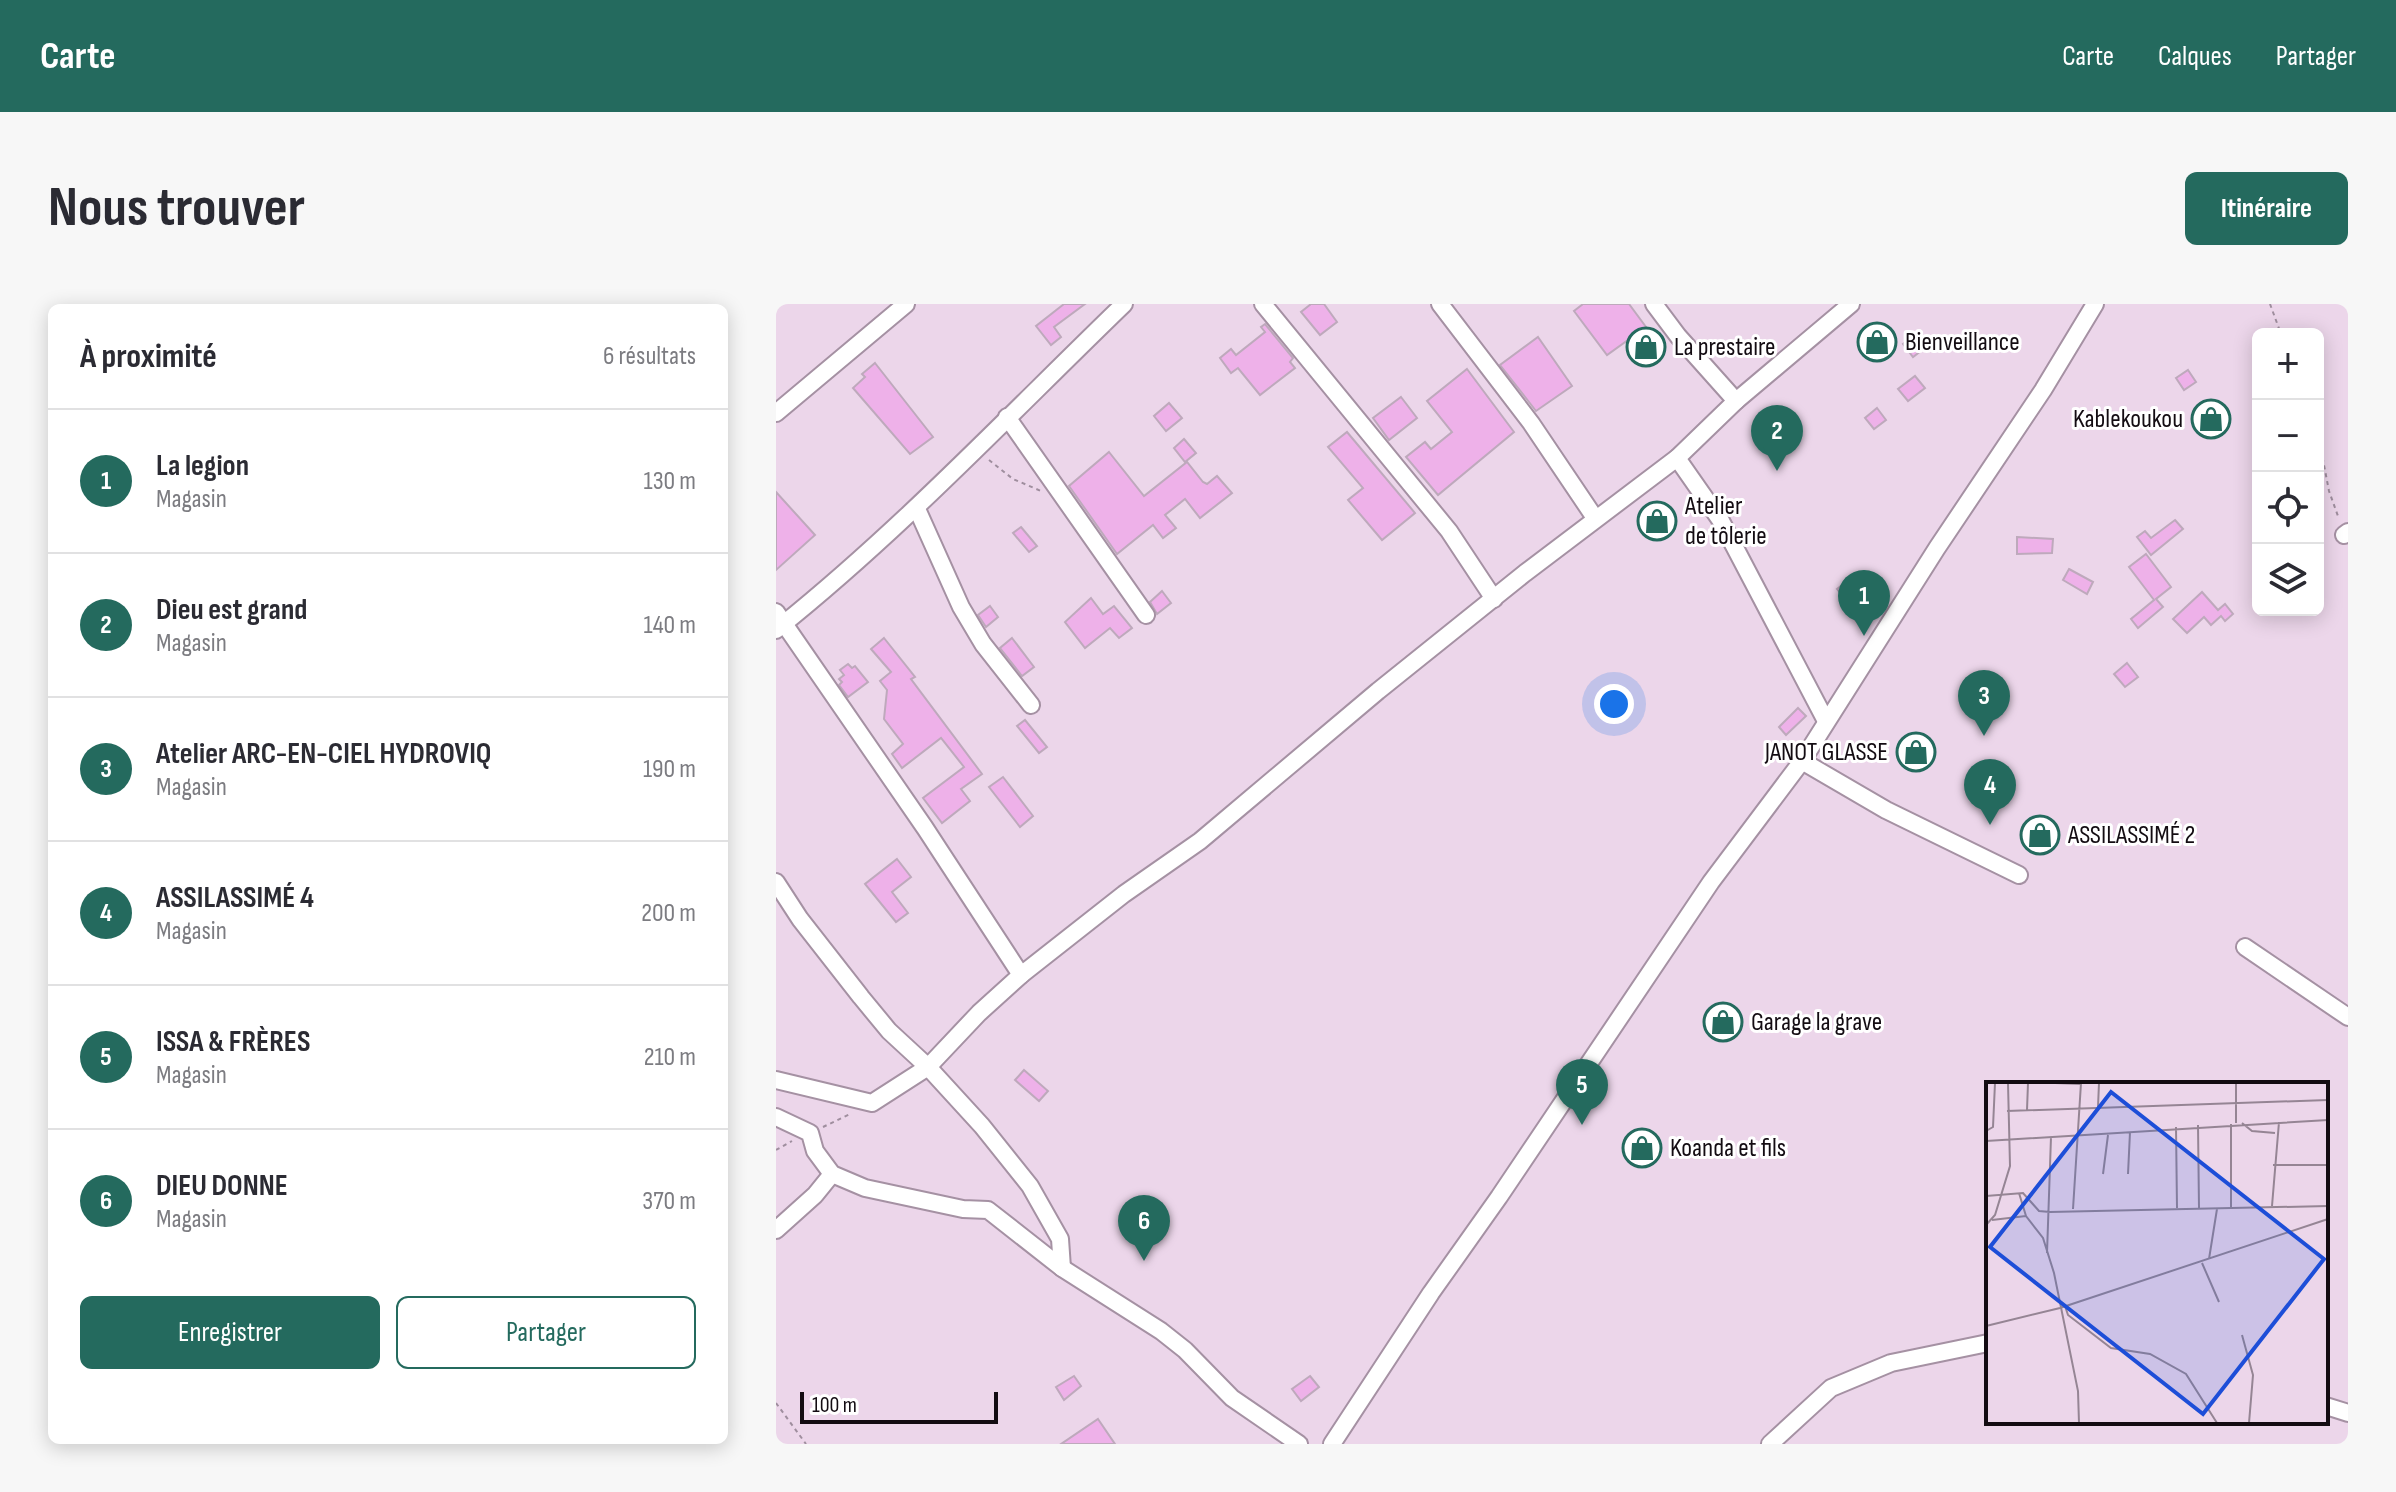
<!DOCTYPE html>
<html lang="fr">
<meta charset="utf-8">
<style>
body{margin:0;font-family:"Sofia Sans Condensed",sans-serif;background:#f7f7f7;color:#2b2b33}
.controls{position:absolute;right:24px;top:24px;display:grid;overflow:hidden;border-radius:12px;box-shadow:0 4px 20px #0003}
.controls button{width:72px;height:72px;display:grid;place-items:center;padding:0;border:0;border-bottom:2px solid #e1e1e2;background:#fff;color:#2b2b33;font:40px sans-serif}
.scale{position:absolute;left:24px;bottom:20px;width:198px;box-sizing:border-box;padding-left:8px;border:4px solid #130c12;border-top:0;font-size:22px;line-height:28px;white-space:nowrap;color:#130c12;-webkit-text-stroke:6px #fff;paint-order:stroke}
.you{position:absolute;left:838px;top:400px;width:28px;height:28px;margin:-20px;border:6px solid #fff;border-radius:50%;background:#1a73e8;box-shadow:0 0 0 12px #1a73e833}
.badge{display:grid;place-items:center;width:52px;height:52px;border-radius:50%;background:#246a5e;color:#fff;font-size:26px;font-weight:700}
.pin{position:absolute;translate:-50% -66px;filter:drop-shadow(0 2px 4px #0008)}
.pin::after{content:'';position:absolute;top:42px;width:28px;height:24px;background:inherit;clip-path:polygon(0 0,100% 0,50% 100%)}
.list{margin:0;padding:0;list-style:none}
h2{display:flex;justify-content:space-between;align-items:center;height:104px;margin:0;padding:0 32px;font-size:34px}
h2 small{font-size:26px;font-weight:400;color:#7c7c81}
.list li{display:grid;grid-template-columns:52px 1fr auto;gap:24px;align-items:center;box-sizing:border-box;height:144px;padding:0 32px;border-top:2px solid #e1e1e2}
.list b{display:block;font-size:30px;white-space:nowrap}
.list p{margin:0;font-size:26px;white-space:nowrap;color:#7c7c81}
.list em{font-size:26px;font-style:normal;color:#7c7c81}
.actions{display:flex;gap:16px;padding:24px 32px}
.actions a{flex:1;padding:18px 0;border:2px solid #246a5e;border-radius:12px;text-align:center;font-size:28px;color:#246a5e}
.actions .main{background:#246a5e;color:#fff}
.icon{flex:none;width:44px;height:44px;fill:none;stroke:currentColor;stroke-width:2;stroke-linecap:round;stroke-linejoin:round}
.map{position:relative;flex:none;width:1572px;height:1140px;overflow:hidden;border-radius:12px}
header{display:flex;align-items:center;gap:48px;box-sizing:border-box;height:112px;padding:0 40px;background:#246a5e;color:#fff}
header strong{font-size:38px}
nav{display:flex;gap:44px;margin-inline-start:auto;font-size:28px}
.intro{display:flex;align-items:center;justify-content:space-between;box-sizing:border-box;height:192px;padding:0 48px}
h1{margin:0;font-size:56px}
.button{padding:20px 36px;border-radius:12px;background:#246a5e;color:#fff;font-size:28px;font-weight:700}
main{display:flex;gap:48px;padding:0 48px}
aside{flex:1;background:#fff;border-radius:12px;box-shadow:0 4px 20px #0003}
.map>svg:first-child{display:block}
.building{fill:#eeb1e9;stroke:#bea9bc;stroke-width:2}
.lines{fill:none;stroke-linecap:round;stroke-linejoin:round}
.minor-casing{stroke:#a591a3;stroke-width:20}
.path{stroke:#9f8e9e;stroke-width:2;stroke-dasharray:4 4;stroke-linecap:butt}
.minor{stroke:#fff;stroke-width:16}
.labels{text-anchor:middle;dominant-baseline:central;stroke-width:6;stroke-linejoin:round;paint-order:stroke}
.poi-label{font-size:26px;fill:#130c12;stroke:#fff;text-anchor:start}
.inset-road{fill:none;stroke:#958594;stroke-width:2}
.view{fill:#1d4ed8;fill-opacity:0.15;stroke:#1d4ed8;stroke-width:4}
.inset-edge{fill:none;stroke:#130c12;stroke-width:4}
</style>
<header>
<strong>Carte</strong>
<nav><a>Carte</a><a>Calques</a><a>Partager</a></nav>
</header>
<div class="intro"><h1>Nous trouver</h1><a class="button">Itinéraire</a></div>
<main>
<aside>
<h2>À proximité<small>6 résultats</small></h2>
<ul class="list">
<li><span class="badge">1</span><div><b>La legion</b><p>Magasin</p></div><em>130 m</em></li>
<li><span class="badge">2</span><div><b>Dieu est grand</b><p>Magasin</p></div><em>140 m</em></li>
<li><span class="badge">3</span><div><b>Atelier ARC-EN-CIEL HYDROVIQ</b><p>Magasin</p></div><em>190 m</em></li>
<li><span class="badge">4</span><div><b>ASSILASSIMÉ 4</b><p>Magasin</p></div><em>200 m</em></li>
<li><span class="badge">5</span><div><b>ISSA &amp; FRÈRES</b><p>Magasin</p></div><em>210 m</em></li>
<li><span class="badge">6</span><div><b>DIEU DONNE</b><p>Magasin</p></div><em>370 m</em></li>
</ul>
<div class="actions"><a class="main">Enregistrer</a><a>Partager</a></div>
</aside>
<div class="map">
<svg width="1572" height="1140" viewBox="0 0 1572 1140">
<rect width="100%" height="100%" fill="#ecd6ea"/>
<g class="building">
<polygon points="288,0 309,0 278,23 285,33 275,41 260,22"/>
<polygon points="535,0 548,0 561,18 544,31 525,8"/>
<polygon points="807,0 853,0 870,23 831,51 798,7"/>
<polygon points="489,20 517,54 514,58 519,64 484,91 462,64 455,69 444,54 455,45 460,51 489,28 485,23"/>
<polygon points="1140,30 1150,43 1137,53 1127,40"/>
<polygon points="762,33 796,82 760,107 724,61"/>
<polygon points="99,59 157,133 134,150 77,84 89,73 86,70"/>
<polygon points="691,65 738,128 662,191 630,153 649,138 655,145 676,128 651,97"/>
<polygon points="1412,66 1420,78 1408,86 1400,74"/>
<polygon points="1139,72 1149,84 1132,97 1122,85"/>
<polygon points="625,93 641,114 613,136 597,114"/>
<polygon points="393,99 406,114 390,127 378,112"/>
<polygon points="1101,104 1110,116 1098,125 1089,114"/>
<polygon points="571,128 639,209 606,236 572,196 587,184 552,143"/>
<polygon points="408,135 420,149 409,158 398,144"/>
<polygon points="333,148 368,192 411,158 427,178 431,180 441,172 456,189 424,214 409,195 389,211 400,224 387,234 377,221 341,250 293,182"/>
<polygon points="0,188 39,231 0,266"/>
<polygon points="1399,216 1407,225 1375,251 1361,233 1369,227 1375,234"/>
<polygon points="245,223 261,242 253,248 237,229"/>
<polygon points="1241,233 1277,235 1276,249 1241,250"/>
<polygon points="1370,250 1395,283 1380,295 1387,303 1362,324 1355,315 1378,296 1353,263"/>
<polygon points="1293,265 1317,278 1311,290 1287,276"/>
<polygon points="1069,279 1080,293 1084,290 1097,306 1081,318 1068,303 1072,299 1061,285"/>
<polygon points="386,287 395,299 381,310 374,298"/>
<polygon points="1426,288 1442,306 1449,300 1457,310 1449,317 1445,312 1435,321 1428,313 1411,329 1397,315"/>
<polygon points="315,294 327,310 338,302 356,324 343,334 334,324 309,344 289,318"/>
<polygon points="214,302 222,313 210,323 202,311"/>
<polygon points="108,334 139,373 135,375 206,470 185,485 194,497 166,519 147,494 188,463 165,434 126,464 116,450 127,440 108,415 111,386 104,377 115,368 95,345"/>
<polygon points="236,334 258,363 246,372 224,344"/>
<polygon points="1351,359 1362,373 1349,383 1338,370"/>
<polygon points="72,360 76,364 79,362 92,378 72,393 63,381 66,378 63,375 68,371 64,366"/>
<polygon points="1022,404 1030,412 1010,431 1003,423"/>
<polygon points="249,416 271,443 263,449 241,422"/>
<polygon points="227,473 257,512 244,523 213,483"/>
<polygon points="121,555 135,573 116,588 132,609 120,618 89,580"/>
<polygon points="248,766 272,787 263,797 239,776"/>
<polygon points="298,1072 305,1082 288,1096 280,1083"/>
<polygon points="534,1072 543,1083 525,1097 516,1085"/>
<polygon points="322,1115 339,1140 285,1140"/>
</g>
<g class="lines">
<defs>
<g id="minor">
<polyline points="487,0 673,227 718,295"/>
<polyline points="664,0 755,119 819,214"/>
<polyline points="878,0 902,32 960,97"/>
<polyline points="0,109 130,0"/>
<polyline points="231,113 370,311"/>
<polyline points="901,154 945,217 1050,417"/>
<polyline points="141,205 185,303 207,340 255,401"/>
<polyline points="1568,231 1572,228"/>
<polyline points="0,308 149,524 245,671"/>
<path d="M0 326C124 227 233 111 348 0"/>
<polyline points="1026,457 1110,506 1243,571"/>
<polyline points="0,578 24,615 85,693 113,727 152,763 206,822 254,882 284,935 286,964"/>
<polyline points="1469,643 1572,713"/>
<polyline points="0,776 96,799 152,763 203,709 245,671 348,590 424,537 602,387 749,269 901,154 960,97 1075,0"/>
<polyline points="0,813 34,829 39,847 56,870 89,884 187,905 212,906 286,964 385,1027 409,1046 456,1094 523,1140"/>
<polyline points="0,926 39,891 56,870"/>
<polyline points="1550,1102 1572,1109"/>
<polyline points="556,1140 655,989 723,893 935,578 1026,457 1161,244 1267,86 1319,0"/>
<polyline points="994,1140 1055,1084 1115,1059 1212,1039"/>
</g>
</defs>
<use href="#minor" class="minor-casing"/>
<g class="path">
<polyline points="1494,0 1505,30"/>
<polyline points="1542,130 1553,187 1563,215"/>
<polyline points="213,156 237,175 265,187"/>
<polyline points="47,823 74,810"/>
<polyline points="0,846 16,837"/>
<polyline points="0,1099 30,1140"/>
</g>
<use href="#minor" class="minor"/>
</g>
<defs>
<symbol id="shop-ring" viewBox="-11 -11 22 22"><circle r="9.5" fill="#fff" stroke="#246a5e" stroke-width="1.5"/><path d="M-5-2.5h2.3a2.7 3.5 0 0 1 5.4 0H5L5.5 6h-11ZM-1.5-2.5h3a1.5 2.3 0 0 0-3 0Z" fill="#246a5e"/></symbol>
</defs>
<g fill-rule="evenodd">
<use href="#shop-ring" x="1079" y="16" width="44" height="44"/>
<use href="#shop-ring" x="848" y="21" width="44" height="44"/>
<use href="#shop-ring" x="1413" y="93" width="44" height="44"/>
<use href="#shop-ring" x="859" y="195" width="44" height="44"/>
<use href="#shop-ring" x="1118" y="426" width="44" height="44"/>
<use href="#shop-ring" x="1242" y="509" width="44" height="44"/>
<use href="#shop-ring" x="925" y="696" width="44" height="44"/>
<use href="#shop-ring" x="844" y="822" width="44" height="44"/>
</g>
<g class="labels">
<g class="poi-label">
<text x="1129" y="38">Bienveillance</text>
<text x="898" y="43">La prestaire</text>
<text x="1407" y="115" text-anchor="end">Kablekoukou</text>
<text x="909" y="202">Atelier<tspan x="909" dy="30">de tôlerie</tspan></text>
<text x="1112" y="448" text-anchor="end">JANOT GLASSE</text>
<text x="1292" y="531">ASSILASSIMÉ 2</text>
<text x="975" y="718">Garage la grave</text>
<text x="894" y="844">Koanda et fils</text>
</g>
</g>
<g transform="translate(1210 778)">
<rect width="342" height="342" fill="#ecd6ea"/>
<path class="inset-road" d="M69 1 95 2M250 1V41M112 25 113 1M41 28 42 1M21 29 342 18M256 41 266 49 289 51M245 42V125M212 43 213 126M190 45 191 126M0 49 7 45 9 1M0 59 342 38M287 83H342M117 92 122 53M142 92 144 50M33 111 40 134 57 156 68 191 92 309 93 341M0 114 37 111 53 129 64 130 342 124M286 124 293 40M87 127 95 1M6 138 40 134M0 143 9 133 24 84 22 1M61 171 65 55M223 177 231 127M216 181 233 220M79 224 82 233 125 266 164 272 200 292 231 341M0 244 74 226 342 137M256 253 267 293 263 341"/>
<path class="view" d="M125 10 338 177 217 332 4 165Z"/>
<rect width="342" height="342" class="inset-edge"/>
</g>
</svg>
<div class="controls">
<button>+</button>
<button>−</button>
<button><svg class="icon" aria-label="locate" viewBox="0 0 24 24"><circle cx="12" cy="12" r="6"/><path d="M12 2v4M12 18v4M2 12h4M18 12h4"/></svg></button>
<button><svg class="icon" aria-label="layers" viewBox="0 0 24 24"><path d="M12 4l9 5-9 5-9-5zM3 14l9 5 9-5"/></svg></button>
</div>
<div class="scale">100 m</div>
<div class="you"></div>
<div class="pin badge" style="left:1088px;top:332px">1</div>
<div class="pin badge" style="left:1001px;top:167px">2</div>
<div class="pin badge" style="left:1208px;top:432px">3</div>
<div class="pin badge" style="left:1214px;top:521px">4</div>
<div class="pin badge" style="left:806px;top:821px">5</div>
<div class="pin badge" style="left:368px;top:957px">6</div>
</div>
</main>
